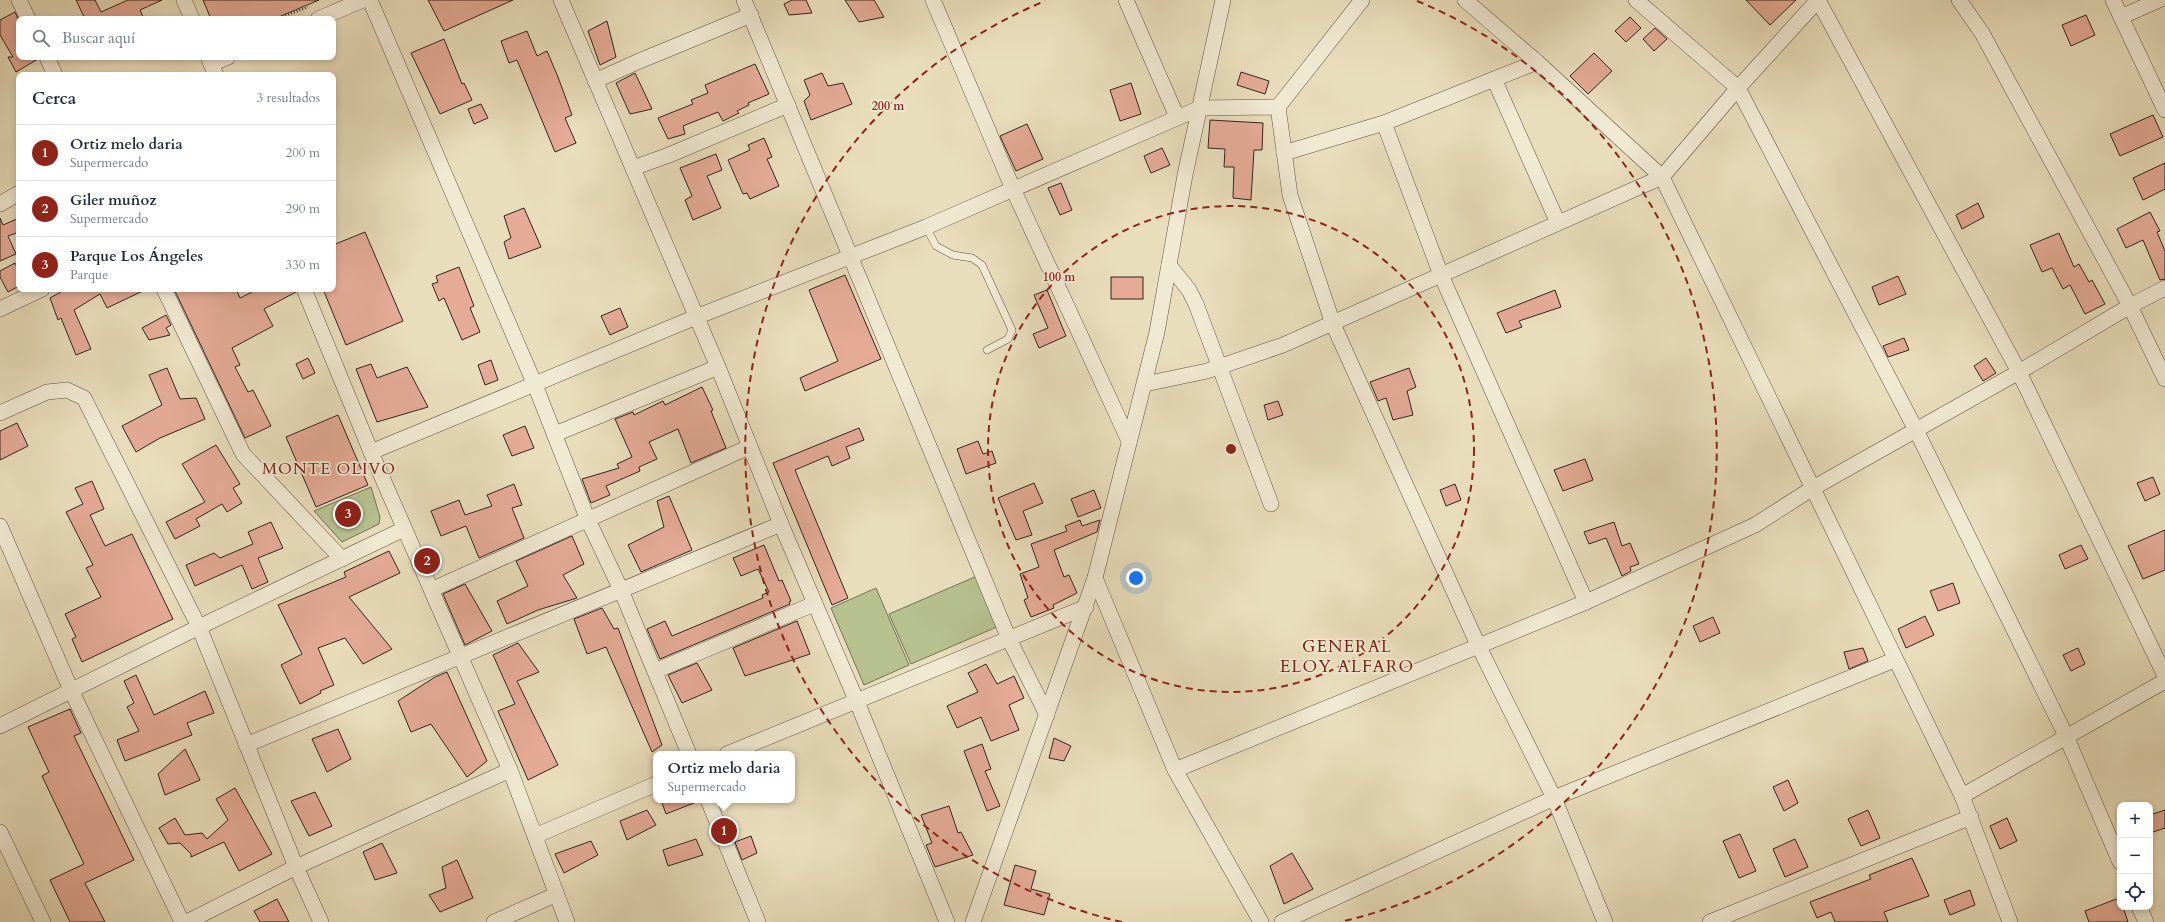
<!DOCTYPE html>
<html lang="es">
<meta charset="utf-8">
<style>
body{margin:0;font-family:Cardo,serif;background:#f2f2f3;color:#1f2937}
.controls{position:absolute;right:12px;bottom:12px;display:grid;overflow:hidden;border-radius:8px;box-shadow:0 2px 6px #0003}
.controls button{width:36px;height:36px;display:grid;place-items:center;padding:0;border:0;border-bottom:1px solid #e0e1e3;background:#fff;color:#1f2937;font:20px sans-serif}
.you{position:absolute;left:1136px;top:578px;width:14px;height:14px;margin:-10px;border:3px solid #fff;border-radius:50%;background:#1a73e8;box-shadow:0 0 0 6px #1a73e833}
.badge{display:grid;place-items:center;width:26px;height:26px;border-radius:50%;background:#8f2418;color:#fff;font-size:13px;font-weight:700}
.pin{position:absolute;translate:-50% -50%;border:2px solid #fff;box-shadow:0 1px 4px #0006}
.popup{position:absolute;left:653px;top:751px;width:142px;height:52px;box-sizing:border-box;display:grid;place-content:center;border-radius:8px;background:#fff;filter:drop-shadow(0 1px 3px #0005);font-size:13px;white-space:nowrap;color:#747a83}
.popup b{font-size:15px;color:#1f2937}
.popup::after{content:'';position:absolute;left:50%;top:100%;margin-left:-8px;border:8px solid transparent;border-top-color:#fff}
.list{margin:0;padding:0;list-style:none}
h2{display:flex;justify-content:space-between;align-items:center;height:52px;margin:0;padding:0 16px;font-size:17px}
h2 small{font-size:13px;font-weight:400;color:#747a83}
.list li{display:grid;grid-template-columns:26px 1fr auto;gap:12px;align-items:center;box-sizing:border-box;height:56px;padding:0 16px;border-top:1px solid #e0e1e3}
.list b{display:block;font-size:15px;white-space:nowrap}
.list p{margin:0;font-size:13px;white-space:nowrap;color:#747a83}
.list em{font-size:13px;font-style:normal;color:#747a83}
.icon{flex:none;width:22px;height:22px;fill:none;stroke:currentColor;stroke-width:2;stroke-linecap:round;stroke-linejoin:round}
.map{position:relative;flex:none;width:2165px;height:922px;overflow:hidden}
.search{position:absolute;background:#fff;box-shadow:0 2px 6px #0003;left:16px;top:16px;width:320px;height:44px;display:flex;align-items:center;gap:10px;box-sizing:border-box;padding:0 14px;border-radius:8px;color:#747a83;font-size:15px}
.panel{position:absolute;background:#fff;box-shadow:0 2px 6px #0003;left:16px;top:72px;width:320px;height:220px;border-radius:8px}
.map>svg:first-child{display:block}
.green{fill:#b7c190;stroke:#747257}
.building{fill:#e5ab97;stroke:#31241e}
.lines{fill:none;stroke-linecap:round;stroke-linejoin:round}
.lane-casing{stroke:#5f5246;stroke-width:8}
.street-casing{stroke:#5f5246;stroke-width:16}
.path{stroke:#31241e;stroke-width:2.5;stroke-dasharray:1 2;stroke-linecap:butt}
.lane{stroke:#f1ead3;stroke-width:7}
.street{stroke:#f1ead3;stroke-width:15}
.ring{fill:none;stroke:#8f2418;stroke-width:2;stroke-dasharray:7 5}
.labels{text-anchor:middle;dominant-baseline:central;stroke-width:3.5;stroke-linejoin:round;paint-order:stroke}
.neighbourhood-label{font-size:16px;letter-spacing:1px;fill:#7a1f14;stroke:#f1ead3}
.quarter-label{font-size:17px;letter-spacing:1px;fill:#7a1f14;stroke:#f1ead3}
.centre{fill:#8f2418;stroke:#f1ead3;stroke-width:2}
.ring-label{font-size:12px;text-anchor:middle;font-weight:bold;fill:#8f2418;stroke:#f1ead3;stroke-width:3.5;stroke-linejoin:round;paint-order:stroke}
</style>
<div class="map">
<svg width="2165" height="922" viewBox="0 0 2165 922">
<rect width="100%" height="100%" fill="#e9debc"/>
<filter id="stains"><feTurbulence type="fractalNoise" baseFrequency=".005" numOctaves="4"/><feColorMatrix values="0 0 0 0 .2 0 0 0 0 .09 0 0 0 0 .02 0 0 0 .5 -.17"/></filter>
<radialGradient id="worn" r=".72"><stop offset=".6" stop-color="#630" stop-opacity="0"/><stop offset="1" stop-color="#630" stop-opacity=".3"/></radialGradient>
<g class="green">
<polygon points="371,487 380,517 379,524 342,542 314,511"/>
<polygon points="977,576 999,626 911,664 889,614"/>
<polygon points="876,588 909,665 864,685 831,608"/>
</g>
<g class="building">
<polygon points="76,0 95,0 101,12 128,0 162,0 140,10 144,19 85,19"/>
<polygon points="203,0 319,0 274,19 211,19"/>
<polygon points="428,0 513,0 444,31"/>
<polygon points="792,0 806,0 812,13 789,15 784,4"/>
<polygon points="845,0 874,0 884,17 859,22"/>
<polygon points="1746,0 1796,0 1770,25"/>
<polygon points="15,12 19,21 19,57 38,57 38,59 16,72 8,57 13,57 0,35 0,20"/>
<polygon points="2086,15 2095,35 2071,46 2062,25"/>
<polygon points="1630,17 1641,28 1626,42 1615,31"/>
<polygon points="607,21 616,57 600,65 588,31"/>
<polygon points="1655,28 1667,39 1654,51 1643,39"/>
<polygon points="527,31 537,56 547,51 558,77 572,115 565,118 576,143 555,152 517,60 509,63 501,41"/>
<polygon points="444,39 462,84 464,83 472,100 440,114 411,53"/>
<polygon points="1594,53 1612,71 1588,94 1570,76"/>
<polygon points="755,64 769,94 748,103 749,105 737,111 739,113 723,121 718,112 683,126 685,134 668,139 658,118 693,104 691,100 708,93 705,85"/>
<polygon points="1241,72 1269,81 1265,94 1237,85"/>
<polygon points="635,73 652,109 630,114 616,83"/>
<polygon points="822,73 828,86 843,83 852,104 811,120 804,101 810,95 804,80"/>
<polygon points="1131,83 1141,114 1120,121 1110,90"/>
<polygon points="481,104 488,118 474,124 468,109"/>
<polygon points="2153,115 2163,137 2120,156 2110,134"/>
<polygon points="1210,120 1263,123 1262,150 1254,150 1251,200 1233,198 1234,167 1224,167 1225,149 1208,148"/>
<polygon points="1027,124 1043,159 1016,171 1000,136"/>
<polygon points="764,138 772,157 767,159 779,186 750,199 747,193 743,194 728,160 750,150 748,145"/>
<polygon points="1162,148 1170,165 1151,173 1144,156"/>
<polygon points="716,154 722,170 707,176 721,208 693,220 685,200 692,196 680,168"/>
<polygon points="2165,163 2165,189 2143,200 2133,178"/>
<polygon points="1061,183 1072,210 1060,215 1048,188"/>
<polygon points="1978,203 1984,217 1962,229 1956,215"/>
<polygon points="524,208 541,247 509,259 504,242 511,238 504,216"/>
<polygon points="2150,212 2160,231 2157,232 2165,251 2165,279 2160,280 2143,240 2126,248 2117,229"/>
<polygon points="0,218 3,225 19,218 19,232 8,236 16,254 0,261"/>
<polygon points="365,232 403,321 346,345 323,289 333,289 333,245"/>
<polygon points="2059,233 2074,267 2079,264 2089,282 2092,280 2105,304 2085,314 2070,285 2063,289 2052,268 2042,272 2030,245"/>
<polygon points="15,263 19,271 19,286 8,292 0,277 0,271"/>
<polygon points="459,267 474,306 470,308 480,332 462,340 444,298 439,301 432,284 438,282 436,276"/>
<polygon points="845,275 881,359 805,391 800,378 838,361 809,290"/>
<polygon points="1898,276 1906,294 1879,305 1872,287"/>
<rect x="1111" y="277" width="32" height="22"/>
<polygon points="66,289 147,289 107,308 100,294 74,310 91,349 76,355 61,318 58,320 50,298"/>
<polygon points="174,289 236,289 240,298 258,289 295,289 296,292 264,309 273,326 232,348 240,365 235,367 248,392 253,390 271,426 245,438"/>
<polygon points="1047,290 1066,336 1039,348 1033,334 1048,328 1034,295"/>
<polygon points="1555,290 1561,307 1519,321 1522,327 1506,333 1497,313"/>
<polygon points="620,308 628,327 610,335 601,316"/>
<polygon points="166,315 171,325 166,328 170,335 149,340 142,328"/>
<polygon points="1904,338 1909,350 1888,357 1883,346"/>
<polygon points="308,358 315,373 303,379 296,364"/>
<polygon points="1986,358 1996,373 1983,381 1974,366"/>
<polygon points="491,360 498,380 485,385 478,365"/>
<polygon points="371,364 377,378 407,367 428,407 377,422 356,369"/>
<polygon points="167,368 180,399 196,398 205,419 160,438 136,452 122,426 162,405 149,375"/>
<polygon points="1409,368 1416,387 1407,391 1413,415 1393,420 1386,398 1378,401 1370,382"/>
<polygon points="702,387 713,410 711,411 726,448 691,463 678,429 649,442 657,459 639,467 640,471 606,486 610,495 591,503 582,479 619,468 617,464 632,457 615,419 633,412 634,415 663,401 665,405"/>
<polygon points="1278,401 1283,415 1268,420 1264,405"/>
<polygon points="338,415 368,485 316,507 286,437"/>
<polygon points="17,423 28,446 0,460 0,431"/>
<polygon points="525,426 534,448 512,456 503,435"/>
<polygon points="859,428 864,440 846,447 850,458 832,466 828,456 795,470 848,598 832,605 773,463"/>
<polygon points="978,441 983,454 992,451 996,463 966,474 957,449"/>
<polygon points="216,445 240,484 233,488 242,503 227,512 222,504 196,519 200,526 175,539 166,522 205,502 182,464"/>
<polygon points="1585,459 1593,480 1563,491 1554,470"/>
<polygon points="2153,477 2160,494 2145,501 2137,483"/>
<polygon points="92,481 104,509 90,515 105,546 132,534 173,619 82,662 72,639 76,637 65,614 101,597 86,568 93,565 66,512 83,504 75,488"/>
<polygon points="1034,483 1043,503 1023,511 1032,535 1016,540 998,498"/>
<polygon points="514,484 522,505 512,508 524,538 479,558 466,526 441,536 431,511 459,500 465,515 492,506 487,495"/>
<polygon points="1455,484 1461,500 1446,506 1440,490"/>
<polygon points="1094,490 1101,508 1078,517 1071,499"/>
<polygon points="669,496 692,550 641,572 628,545 664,527 657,501"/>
<polygon points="1080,520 1082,526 1100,520 1097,532 1054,550 1064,577 1069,575 1077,593 1053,605 1054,608 1031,617 1024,600 1028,598 1020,574 1039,567 1031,544 1067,531 1065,526"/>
<polygon points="271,522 283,548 258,558 268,582 252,589 242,565 195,586 186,565 214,553 220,558 253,544 248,532"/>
<polygon points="1614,522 1622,546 1630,543 1639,564 1630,567 1631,571 1622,576 1606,538 1589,544 1584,532"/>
<polygon points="2165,530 2165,570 2143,579 2128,546"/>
<polygon points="572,536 584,564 563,575 577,598 538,610 507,624 497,601 528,586 516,561"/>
<polygon points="764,545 779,581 782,580 791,601 789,602 790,604 660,659 647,629 665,621 672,636 763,598 762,595 769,592 758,569 741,576 733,558"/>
<polygon points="2081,545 2088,559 2065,569 2059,555"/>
<polygon points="389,551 400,573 349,597 392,649 363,664 345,638 318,648 334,685 320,691 321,693 300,704 281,665 302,654 278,605 346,577 344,572"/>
<polygon points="1953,583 1960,603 1938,611 1930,591"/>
<polygon points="465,584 492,631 465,645 443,594"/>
<polygon points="602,608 614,629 618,628 662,745 652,752 606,647 587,654 574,619"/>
<polygon points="1925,616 1934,635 1906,648 1898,629"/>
<polygon points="1713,617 1720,633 1700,642 1693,626"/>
<polygon points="797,621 810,654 745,676 733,648"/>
<polygon points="518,643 539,672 517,681 558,765 528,780 498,711 515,704 493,655"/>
<polygon points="1863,648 1868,661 1849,669 1844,652"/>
<polygon points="2078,648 2085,664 2071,671 2063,655"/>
<polygon points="697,663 712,690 682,703 668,675"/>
<polygon points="986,664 997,684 1014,676 1024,698 1009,705 1019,730 991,741 981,717 957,728 947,706 978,692 968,673"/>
<polygon points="447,672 487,761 467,777 431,724 411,732 398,701 435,677"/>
<polygon points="136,675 154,715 205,691 214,713 187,723 192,735 125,761 117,740 139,731 127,707 134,703 124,681"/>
<polygon points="70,709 81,733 74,736 134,860 85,883 105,922 70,922 50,880 84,864 42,776 49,772 28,727"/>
<polygon points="338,729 351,759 327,772 312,739"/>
<polygon points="1054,738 1071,746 1064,761 1049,758"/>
<polygon points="982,744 991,769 985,771 1000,806 987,811 964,751"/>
<polygon points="185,749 200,780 165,795 158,774"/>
<polygon points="1788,780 1798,803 1784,811 1773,787"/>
<polygon points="235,788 272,854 239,871 224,842 191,857 191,854 180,843 168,844 159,828 175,818 185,835 202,833 207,839 228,820 216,799"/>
<polygon points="315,792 332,826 309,836 291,801"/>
<polygon points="661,800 699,800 699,801 666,814"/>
<polygon points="949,806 958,833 961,832 973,855 935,867 926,845 932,843 921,815"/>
<polygon points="647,810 656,825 627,840 620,821"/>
<polygon points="1868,810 1880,838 1861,846 1848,819"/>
<polygon points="2165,810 2165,828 2150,833 2150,815"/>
<polygon points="2007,818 2017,841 2000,849 1990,826"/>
<polygon points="1740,834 1756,871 1739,878 1723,841"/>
<polygon points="751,836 757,853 742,860 735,842"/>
<polygon points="696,839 703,855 668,866 663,850"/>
<polygon points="1795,839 1808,867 1785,877 1773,849"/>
<polygon points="591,841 598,855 564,873 555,854"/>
<polygon points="382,843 397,873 375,880 363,852"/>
<polygon points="1292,853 1313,889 1284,904 1270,866"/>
<polygon points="1912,858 1929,896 1884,912 1888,922 1835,922 1831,912 1817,918 1810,902 1871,879 1869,875"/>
<polygon points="457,860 473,898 440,912 429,895 446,888 442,867"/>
<polygon points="1015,865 1036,871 1031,889 1050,894 1044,915 1004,905"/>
<polygon points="1970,890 1975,905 1950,915 1944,900"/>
<polygon points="2119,898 2120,907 2123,907 2128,922 2089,922 2085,911"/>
<polygon points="277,899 289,922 260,922 254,911"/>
</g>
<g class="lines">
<defs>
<polyline id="lane" points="926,227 936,246 953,255 972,258 982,265 1012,330 1008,339 987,350"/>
<g id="street">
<polyline points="19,0 28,19"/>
<polyline points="184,0 192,19"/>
<polyline points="370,0 535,385 588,520 621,590 689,754"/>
<polyline points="561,0 718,367 781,524 857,702 947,922"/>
<polyline points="744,0 1009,639 1047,715"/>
<polyline points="933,0 1013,189 1129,441"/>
<polyline points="1126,0 1177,117"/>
<polyline points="1465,0 1537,62 1662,177 1962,796 2010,922"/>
<polyline points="1636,0 1738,88 1916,430 2066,736 2120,862"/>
<polyline points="1818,0 2019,372 2165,676"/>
<polyline points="1959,0 1982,33 2130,306 2165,379"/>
<polyline points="2113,0 2165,110"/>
<polyline points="2121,17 2159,0"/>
<polyline points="318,19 363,0"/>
<polyline points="47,57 55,75"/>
<polyline points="208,57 216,75"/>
<polyline points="211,64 228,57"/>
<polyline points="1494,79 1558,223"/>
<polyline points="595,81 637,62 751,15"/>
<polyline points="1278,107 1362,0"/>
<polyline points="1384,123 1441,275 1586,602"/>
<polyline points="1284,153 1384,123 1537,62"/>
<polyline points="633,168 669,155 788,105"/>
<polyline points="0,204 19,193"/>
<polyline points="1169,265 1189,290 1196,304 1271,504"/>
<polyline points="164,289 243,454 342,559"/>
<polyline points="304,289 371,452 510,770 567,922"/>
<polyline points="0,309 42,289"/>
<polyline points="1145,384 1207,371 1283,345 1662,177 1738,88 1818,0"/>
<polyline points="0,413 47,392 67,390 84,398 199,627 296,867 321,922"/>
<polyline points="555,434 718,367"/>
<polyline points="371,452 696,317 926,227 1200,108 1278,107 1290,195 1333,324 1478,645 1554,798 1605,922"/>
<polyline points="0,526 71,690 182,922"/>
<polyline points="1095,578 1175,770 1261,922"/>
<polyline points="433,589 749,447"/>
<polyline points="655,671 814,604"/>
<polyline points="0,726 199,627 404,529"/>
<polyline points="246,745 781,524"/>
<polyline points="727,754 1086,607"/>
<polyline points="1175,770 1586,602 1755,525 1813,488 2019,372 2130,306 2165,288"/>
<polyline points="1962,796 2165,681"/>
<polyline points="708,800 758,922"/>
<polyline points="0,832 43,922"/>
<polyline points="535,836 656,784"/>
<polyline points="2139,907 2146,922"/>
<polyline points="187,922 296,867 510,770"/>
<polyline points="494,922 555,895"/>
<polyline points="973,922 1095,578 1157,332 1185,175 1223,0"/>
<polyline points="1282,922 1554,798 1894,660"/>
<polyline points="1710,922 1971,817"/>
</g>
</defs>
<use href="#lane" class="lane-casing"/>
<use href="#street" class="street-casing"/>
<polyline class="path" points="277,19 308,7"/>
<use href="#lane" class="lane"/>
<use href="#street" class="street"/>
</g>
<g class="ring">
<circle cx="1231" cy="449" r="243"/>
<path d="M1122 922A485 485 0 0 1 1045 1M1417 1A485 485 0 0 1 1340 922"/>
</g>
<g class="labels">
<g class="neighbourhood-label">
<text x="329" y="469">MONTE OLIVO</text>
</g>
<g class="quarter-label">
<text x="1347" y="646">GENERAL<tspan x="1347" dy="20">ELOY ALFARO</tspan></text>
</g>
</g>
<circle cx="1231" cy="449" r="6" class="centre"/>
<g class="ring-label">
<text x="888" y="110">200 m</text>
<text x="1059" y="281">100 m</text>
</g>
<rect width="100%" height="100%" filter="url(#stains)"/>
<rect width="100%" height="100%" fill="url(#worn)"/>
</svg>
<div class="controls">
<button>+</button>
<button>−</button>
<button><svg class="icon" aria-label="locate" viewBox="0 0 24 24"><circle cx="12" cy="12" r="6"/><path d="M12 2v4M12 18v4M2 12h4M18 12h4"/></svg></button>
</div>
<div class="you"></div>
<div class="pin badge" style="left:724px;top:831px">1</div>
<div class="popup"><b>Ortiz melo daria</b>Supermercado</div>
<div class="pin badge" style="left:427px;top:561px">2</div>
<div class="pin badge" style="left:348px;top:514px">3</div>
<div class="search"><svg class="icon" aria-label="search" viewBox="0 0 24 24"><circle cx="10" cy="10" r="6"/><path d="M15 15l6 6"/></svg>Buscar aquí</div>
<section class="panel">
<h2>Cerca<small>3 resultados</small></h2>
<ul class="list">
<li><span class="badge">1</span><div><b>Ortiz melo daria</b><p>Supermercado</p></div><em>200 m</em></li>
<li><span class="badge">2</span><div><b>Giler muñoz</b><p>Supermercado</p></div><em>290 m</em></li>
<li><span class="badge">3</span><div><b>Parque Los Ángeles</b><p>Parque</p></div><em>330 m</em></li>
</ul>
</section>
</div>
